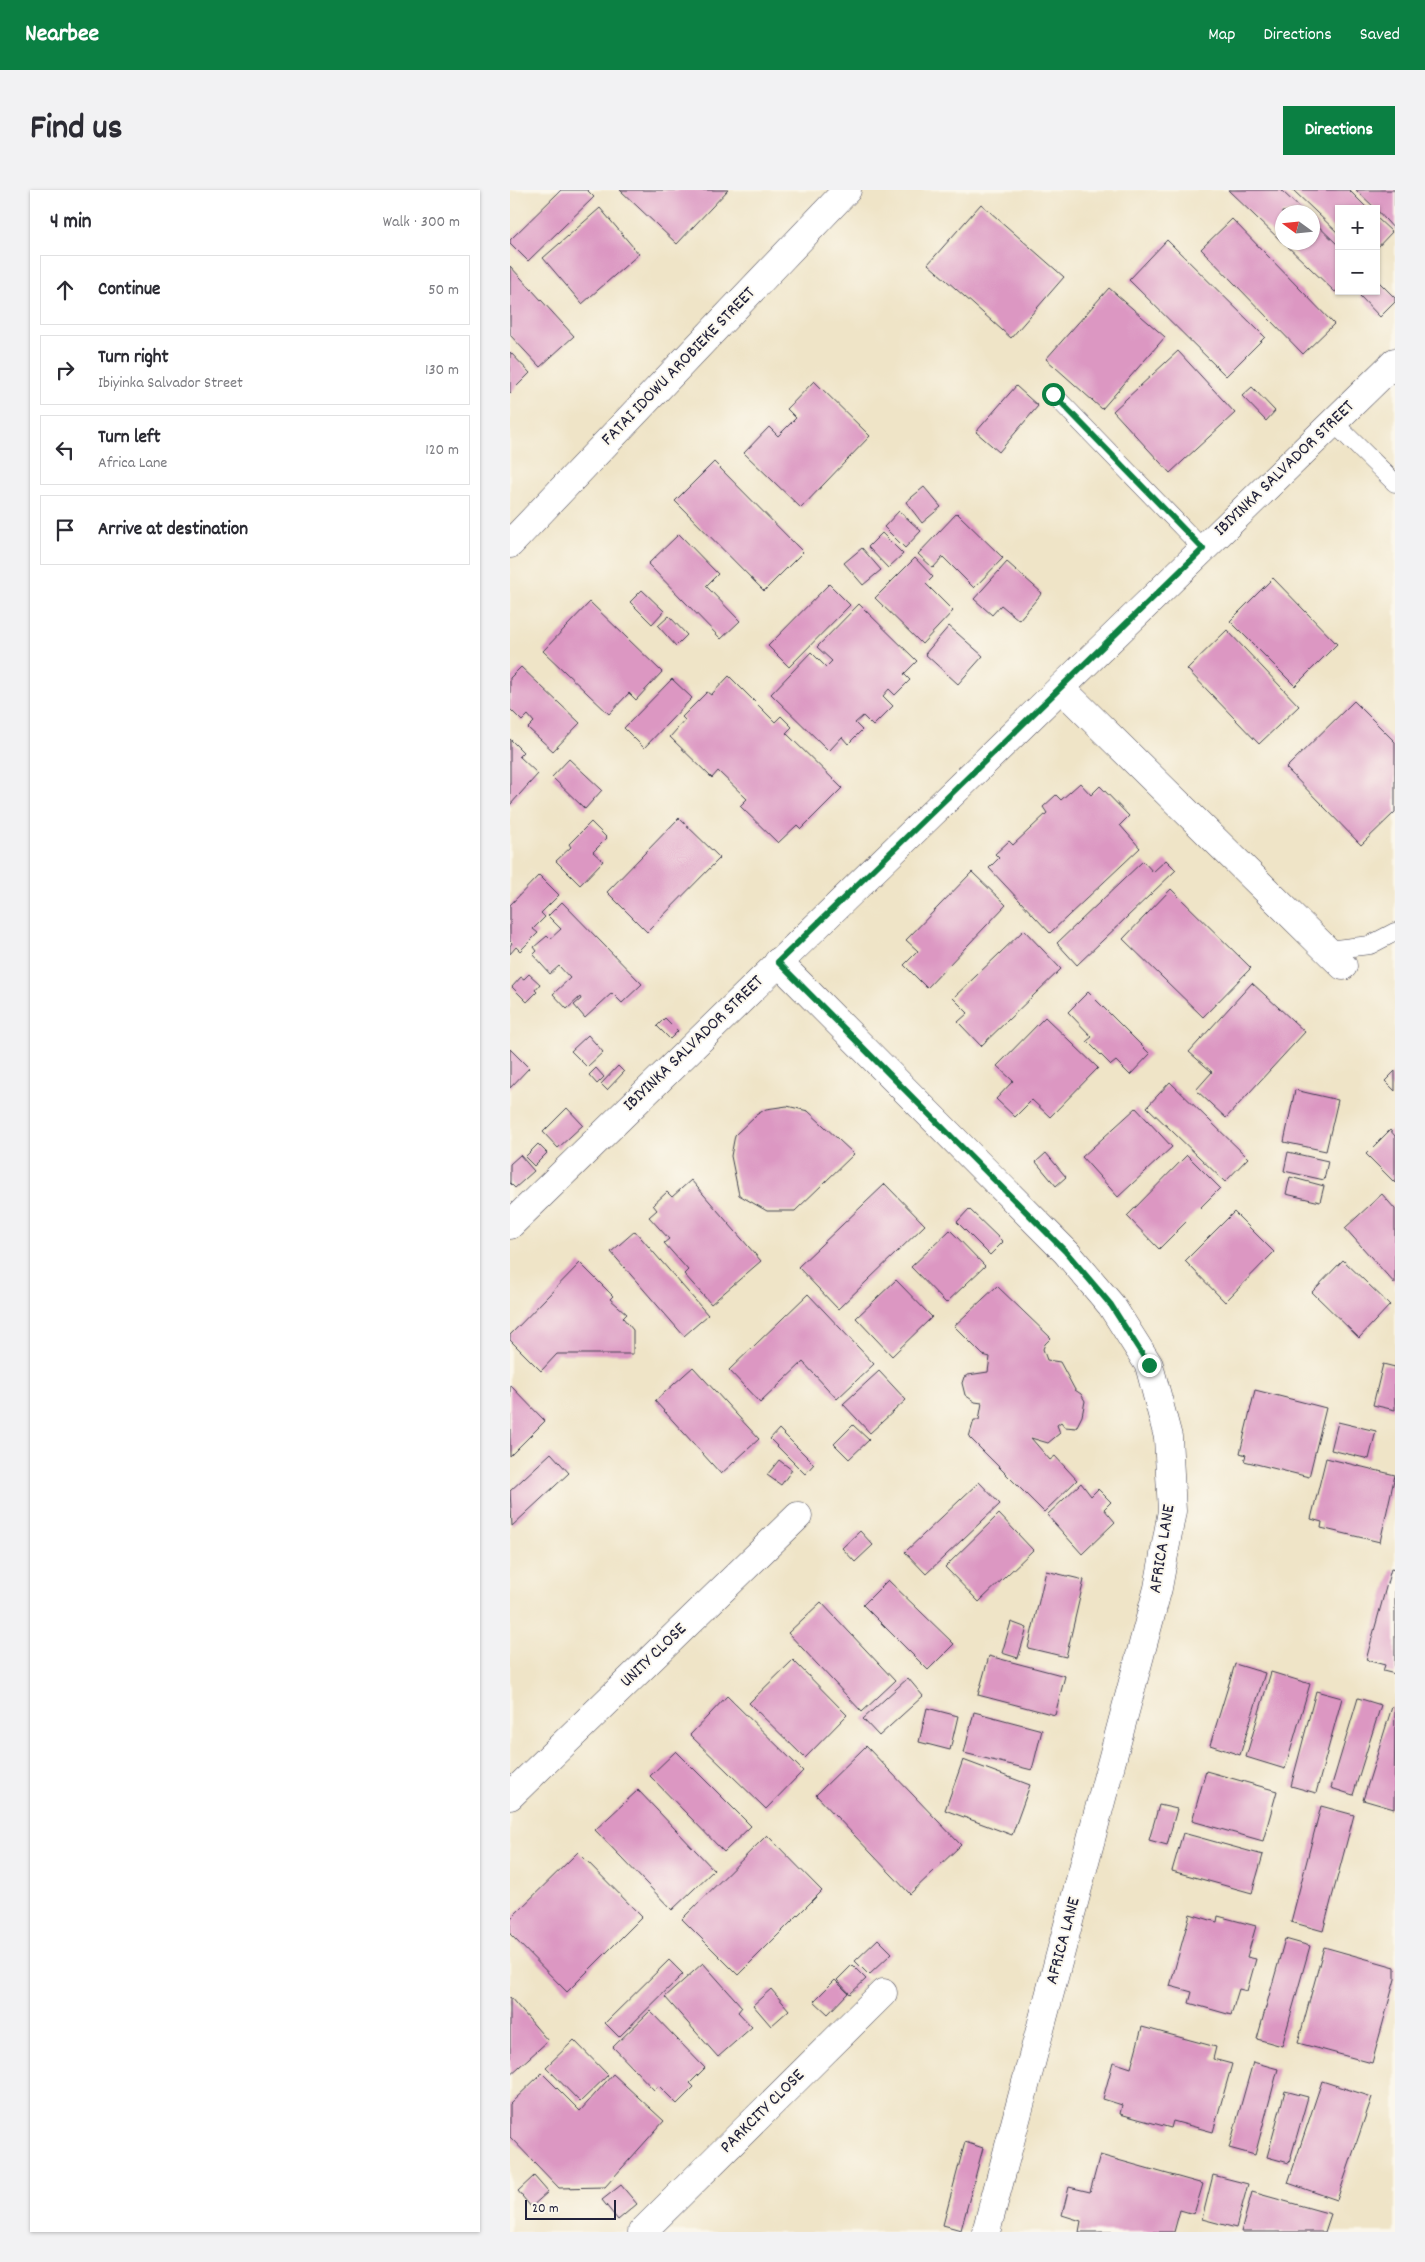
<!DOCTYPE html>
<meta charset="utf-8">
<style>
body{margin:0;font-family:Dekko,sans-serif;background:#f2f2f3;color:#2b2b33}
.controls{position:absolute;right:15px;top:15px;display:grid;overflow:hidden;border-radius:0px;box-shadow:0 1px 4px #0004}
.controls button{width:45px;height:45px;display:grid;place-items:center;padding:0;border:0;border-bottom:1px solid #e1e1e2;background:#fff;color:#2b2b33;font:25px sans-serif}
.compass{position:absolute;left:765px;top:15px;width:45px;height:45px;border-radius:50%;background:#fff;box-shadow:0 1px 4px #0004;rotate:285deg}
.scale{position:absolute;left:15px;bottom:12px;width:91px;box-sizing:border-box;padding-left:5px;border:2px solid #22223b;border-top:0;font-size:14px;line-height:18px;white-space:nowrap;color:#22223b;-webkit-text-stroke:4px #fbf7ec;paint-order:stroke}
.stop{position:absolute;width:15px;height:15px;margin:-11px;border:4px solid #0b8043;border-radius:50%;background:#fff}
.stop.end{background:#0b8043;border-color:#fff;box-shadow:0 1px 5px #0008}
.list{margin:0;padding:0;list-style:none}
h2{display:flex;justify-content:space-between;align-items:center;height:65px;margin:0;padding:0 20px;font-size:21px}
h2 small{font-size:16px;font-weight:400;color:#7c7c81}
.list li{display:grid;grid-template-columns:32px 1fr auto;gap:15px;align-items:center;box-sizing:border-box;height:70px;margin:0 10px 10px;padding:0 10px;border:1px solid #e1e1e2;border-radius:0px}
.list b{display:block;font-size:19px;white-space:nowrap}
.list p{margin:0;font-size:16px;white-space:nowrap;color:#7c7c81}
.list em{font-size:16px;font-style:normal;color:#7c7c81}
.icon{flex:none;width:28px;height:28px;fill:none;stroke:currentColor;stroke-width:2;stroke-linecap:round;stroke-linejoin:round}
.map{position:relative;flex:none;width:885px;height:2042px;overflow:hidden;border-radius:0px}
header{display:flex;align-items:center;gap:30px;box-sizing:border-box;height:70px;padding:0 25px;background:#0b8043;color:#fff}
header strong{font-size:24px}
nav{display:flex;gap:28px;margin-inline-start:auto;font-size:18px}
.intro{display:flex;align-items:center;justify-content:space-between;box-sizing:border-box;height:120px;padding:0 30px}
h1{margin:0;font-size:35px}
.button{padding:12px 22px;border-radius:0px;background:#0b8043;color:#fff;font-size:18px;font-weight:700}
main{display:flex;gap:30px;padding:0 30px}
aside{flex:1;background:#fff;border-radius:0px;box-shadow:0 1px 4px #0004}
.map>svg:first-child{display:block}
.building{fill:#dc97c2}
.lines{fill:none;stroke-linecap:round;stroke-linejoin:round}
.lane-casing{stroke:#413f50;stroke-width:19}
.street-casing{stroke:#413f50;stroke-width:29}
.lane{stroke:#fff;stroke-width:18}
.street{stroke:#fff;stroke-width:28}
.route{stroke:#0b8043;stroke-width:6}
.labels{text-anchor:middle;dominant-baseline:central;stroke-width:4;stroke-linejoin:round;paint-order:stroke}
.street-label{font-size:18px;fill:#22223b;stroke:#fbf7ec}
</style>
<header>
<strong>Nearbee</strong>
<nav><a>Map</a><a>Directions</a><a>Saved</a></nav>
</header>
<div class="intro"><h1>Find us</h1><a class="button">Directions</a></div>
<main>
<aside>
<h2>4 min<small>Walk · 300 m</small></h2>
<ul class="list">
<li><svg class="icon" aria-label="ahead" viewBox="0 0 24 24"><path d="M12 20V5M6 11l6-6 6 6"/></svg><div><b>Continue</b></div><em>50 m</em></li>
<li><svg class="icon" aria-label="right" viewBox="0 0 24 24"><path d="M7 20v-9h11M14 6l5 5-5 5"/></svg><div><b>Turn right</b><p>Ibiyinka Salvador Street</p></div><em>130 m</em></li>
<li><svg class="icon" aria-label="left" viewBox="0 0 24 24"><path d="M17 20v-9H6M10 6l-5 5 5 5"/></svg><div><b>Turn left</b><p>Africa Lane</p></div><em>120 m</em></li>
<li><svg class="icon" aria-label="arrive" viewBox="0 0 24 24"><path d="M6 21V4h12l-3 4 3 4H6"/></svg><div><b>Arrive at destination</b></div></li>
</ul>
</aside>
<div class="map">
<svg width="885" height="2042" viewBox="0 0 885 2042">
<rect width="100%" height="100%" fill="#fbf7ec"/>
<filter id="ink" filterUnits="userSpaceOnUse"><feTurbulence type="fractalNoise" baseFrequency=".02" numOctaves="2"/><feDisplacementMap in="SourceGraphic" scale="10" xChannelSelector="R" yChannelSelector="G"/><feConvolveMatrix kernelMatrix="1 2 1 2 8 2 1 2 1" color-interpolation-filters="sRGB"/></filter>
<filter id="wash" filterUnits="userSpaceOnUse"><feTurbulence type="fractalNoise" baseFrequency=".0096" numOctaves="4" result="noise"/><feDisplacementMap in="SourceGraphic" scale="20" xChannelSelector="R" yChannelSelector="G"/><feGaussianBlur stdDeviation="1.12" result="paint"/><feColorMatrix in="noise" values="0 0 0 0 0 0 0 0 0 0 0 0 0 0 0 0 0 1.4 0 .05"/><feComposite in="paint" operator="in"/></filter>
<g filter="url(#wash)">
<rect width="100%" height="100%" fill="#efe4c7"/>
<g id="blocks">
<g class="building">
<polygon points="51,0 77,0 84,7 18,71 0,53 0,50"/>
<polygon points="110,0 218,0 167,54"/>
<polygon points="718,0 771,0 794,22 772,22 772,52"/>
<polygon points="783,0 839,0 858,19 829,19 829,44"/>
<polygon points="846,0 885,0 885,40 866,19"/>
<polygon points="471,14 554,87 501,148 418,74"/>
<polygon points="90,18 129,64 72,114 33,68"/>
<polygon points="866,27 882,42 866,59"/>
<polygon points="722,29 824,134 793,164 691,59"/>
<polygon points="802,30 829,56 829,99 825,102 773,52 802,52"/>
<polygon points="657,50 755,147 716,186 619,90"/>
<polygon points="0,76 64,146 30,177 0,145"/>
<polygon points="866,89 885,108 885,112 870,127 850,106 855,101 866,101"/>
<polygon points="599,98 655,147 592,219 536,169"/>
<polygon points="668,161 725,223 660,283 603,221"/>
<polygon points="0,162 20,183 0,203"/>
<polygon points="304,191 360,246 291,318 234,263 259,237 268,246 286,228 277,219"/>
<polygon points="506,196 528,216 489,262 466,242"/>
<polygon points="742,197 765,221 756,231 732,206"/>
<polygon points="204,272 293,362 254,401 165,311"/>
<polygon points="414,297 431,317 412,333 396,312"/>
<polygon points="389,321 411,341 395,358 374,337"/>
<polygon points="447,323 493,368 464,398 433,367 423,378 408,364"/>
<polygon points="372,343 393,364 378,378 358,357"/>
<polygon points="169,344 208,384 196,396 230,431 211,449 138,374"/>
<polygon points="352,358 371,380 353,395 334,373"/>
<polygon points="405,368 423,387 416,394 443,421 412,454 365,408"/>
<polygon points="497,372 532,403 509,430 491,415 482,425 464,409"/>
<polygon points="763,388 827,454 785,496 720,431"/>
<polygon points="319,394 340,415 279,477 258,456"/>
<polygon points="132,400 154,421 142,434 120,412"/>
<polygon points="80,412 152,482 126,510 119,503 99,524 33,461"/>
<polygon points="349,414 407,471 394,484 400,490 385,505 379,499 373,506 383,516 363,536 353,526 345,533 352,540 338,554 332,547 319,561 261,504 301,462 316,477 322,471 307,457"/>
<polygon points="159,426 177,445 166,456 148,436"/>
<polygon points="439,436 473,466 448,494 415,464"/>
<polygon points="717,440 789,516 749,554 677,479"/>
<polygon points="11,477 70,533 43,561 18,538 24,532 18,525 12,531 0,519 0,488"/>
<polygon points="219,486 265,532 271,526 282,537 276,543 332,598 291,639 287,635 268,653 230,616 237,609 208,581 202,588 160,547 175,530 172,527 197,502 201,505"/>
<polygon points="162,489 182,508 134,558 114,538"/>
<polygon points="844,511 885,552 885,622 851,655 776,578"/>
<polygon points="0,549 13,562 9,566 28,584 0,615"/>
<polygon points="59,569 92,600 75,619 42,587"/>
<polygon points="570,593 581,605 590,596 619,626 610,635 630,658 540,743 479,678 489,668 485,664 499,651 503,655 537,623 533,617 546,605 551,610"/>
<polygon points="169,628 210,668 137,742 97,702"/>
<polygon points="81,632 97,648 83,662 93,671 70,695 46,671 61,657 59,654"/>
<polygon points="656,670 666,680 567,775 547,753 633,671 643,682"/>
<polygon points="462,682 496,715 417,798 394,775 408,761 396,750"/>
<polygon points="29,685 49,705 31,723 35,727 23,739 28,743 10,761 6,757 0,764 0,756 2,753 0,751 0,715"/>
<polygon points="661,699 741,778 693,827 613,749"/>
<polygon points="52,712 132,794 112,813 102,803 75,828 64,815 71,809 70,807 57,819 43,804 60,788 49,776 40,784 23,765 27,761 24,757 37,746 40,749 51,739 38,726"/>
<polygon points="514,740 551,779 471,856 448,832 458,823 443,808"/>
<polygon points="19,784 30,794 25,800 27,802 17,812 2,797 11,787 14,789"/>
<polygon points="742,793 795,842 716,928 686,900 702,882 679,862"/>
<polygon points="578,802 640,864 620,885 606,871 601,875 577,851 582,847 558,822"/>
<polygon points="535,827 588,878 540,927 522,910 505,927 486,909 503,891 487,876"/>
<polygon points="155,828 168,841 160,849 147,836"/>
<polygon points="78,845 93,862 77,877 61,861"/>
<polygon points="0,859 19,878 0,898"/>
<polygon points="108,876 114,882 97,900 91,894"/>
<polygon points="86,878 94,887 87,894 79,885"/>
<polygon points="885,881 885,901 875,891"/>
<polygon points="660,892 738,968 715,992 637,917"/>
<polygon points="785,900 828,910 816,961 774,952"/>
<polygon points="277,916 298,921 344,964 285,1021 257,1021 229,1005 221,966 225,945 246,925 256,919"/>
<polygon points="57,918 73,935 48,958 33,942"/>
<polygon points="626,918 662,957 608,1007 572,967"/>
<polygon points="880,940 885,946 885,993 856,964"/>
<polygon points="28,954 37,963 24,976 15,967"/>
<polygon points="778,962 818,971 814,990 774,981"/>
<polygon points="536,963 556,987 546,996 526,972"/>
<polygon points="10,965 24,981 5,998 0,993 0,974"/>
<polygon points="677,965 710,998 649,1059 617,1026"/>
<polygon points="780,987 814,996 810,1012 776,1004"/>
<polygon points="181,990 251,1071 201,1114 174,1084 178,1080 154,1053 159,1049 139,1027 147,1020 143,1015 157,1002 162,1007"/>
<polygon points="375,994 415,1035 328,1119 288,1077"/>
<polygon points="872,1004 885,1019 885,1094 835,1038"/>
<polygon points="459,1019 493,1052 480,1065 447,1032"/>
<polygon points="724,1022 764,1062 715,1112 675,1071"/>
<polygon points="440,1040 475,1076 436,1113 401,1077"/>
<polygon points="125,1041 198,1125 174,1146 101,1062"/>
<polygon points="833,1070 880,1115 849,1148 802,1102"/>
<polygon points="70,1073 103,1106 100,1109 117,1124 113,1128 123,1140 123,1164 47,1164 31,1181 0,1150 0,1145"/>
<polygon points="386,1090 422,1127 382,1166 346,1128"/>
<polygon points="487,1096 541,1148 535,1154 533,1159 537,1170 550,1172 565,1200 571,1204 575,1211 572,1226 566,1238 555,1237 551,1232 547,1235 550,1243 538,1253 521,1248 540,1270 545,1266 567,1290 534,1322 459,1247 464,1230 469,1230 472,1213 465,1212 455,1205 452,1193 454,1187 458,1185 478,1182 480,1167 473,1165 444,1136"/>
<polygon points="298,1104 364,1174 327,1209 293,1172 250,1213 219,1180"/>
<polygon points="873,1174 885,1177 885,1220 863,1215"/>
<polygon points="183,1177 249,1249 211,1284 145,1211"/>
<polygon points="369,1181 396,1210 360,1243 333,1214"/>
<polygon points="0,1195 35,1231 0,1266"/>
<polygon points="745,1200 816,1218 799,1287 734,1271 736,1265 730,1263"/>
<polygon points="828,1232 866,1241 859,1269 821,1260"/>
<polygon points="343,1235 359,1250 339,1269 324,1254"/>
<polygon points="269,1239 304,1274 295,1284 260,1249"/>
<polygon points="41,1263 59,1283 2,1336 0,1301"/>
<polygon points="816,1268 885,1285 870,1352 811,1338 812,1332 801,1329"/>
<polygon points="269,1270 282,1280 271,1295 257,1285"/>
<polygon points="469,1292 490,1314 416,1384 395,1362"/>
<polygon points="571,1293 581,1306 588,1299 601,1312 594,1319 605,1332 572,1364 537,1325"/>
<polygon points="489,1324 523,1360 469,1412 435,1377"/>
<polygon points="350,1341 363,1355 345,1372 332,1358"/>
<polygon points="881,1379 885,1380 885,1484 873,1481 875,1475 856,1470"/>
<polygon points="536,1381 574,1390 556,1467 518,1458"/>
<polygon points="378,1390 444,1454 418,1480 353,1415"/>
<polygon points="311,1412 385,1491 352,1522 278,1443"/>
<polygon points="501,1432 517,1438 508,1468 492,1463"/>
<polygon points="479,1466 555,1486 545,1525 468,1505"/>
<polygon points="283,1470 337,1525 295,1568 239,1513"/>
<polygon points="725,1474 755,1483 730,1565 700,1555"/>
<polygon points="761,1482 800,1494 775,1579 736,1567"/>
<polygon points="398,1488 413,1506 369,1546 353,1529"/>
<polygon points="806,1501 832,1508 806,1603 781,1596"/>
<polygon points="217,1506 293,1581 256,1619 180,1545"/>
<polygon points="848,1508 871,1515 843,1605 821,1598"/>
<polygon points="882,1517 885,1518 884,1619 853,1610"/>
<polygon points="417,1518 448,1526 440,1560 409,1552"/>
<polygon points="464,1522 532,1540 522,1580 454,1563"/>
<polygon points="356,1556 451,1655 400,1704 306,1605"/>
<polygon points="166,1561 241,1636 214,1662 140,1586"/>
<polygon points="453,1570 520,1595 502,1645 435,1620"/>
<polygon points="696,1581 767,1601 753,1651 682,1631"/>
<polygon points="128,1600 204,1680 162,1720 85,1640"/>
<polygon points="649,1615 667,1619 657,1655 639,1650"/>
<polygon points="811,1616 844,1625 813,1741 781,1732"/>
<polygon points="673,1643 753,1665 742,1703 662,1681"/>
<polygon points="257,1645 312,1701 228,1785 172,1729"/>
<polygon points="68,1662 132,1727 57,1802 0,1744 0,1729"/>
<polygon points="680,1724 707,1732 708,1726 746,1736 737,1767 746,1769 737,1801 729,1799 721,1825 679,1813 682,1802 660,1796"/>
<polygon points="368,1749 382,1763 359,1785 345,1771"/>
<polygon points="775,1749 800,1756 772,1856 747,1849"/>
<polygon points="814,1757 885,1777 885,1789 862,1873 788,1853"/>
<polygon points="159,1770 173,1784 109,1847 95,1833"/>
<polygon points="193,1773 232,1817 228,1822 242,1837 208,1867 155,1807"/>
<polygon points="342,1775 356,1789 340,1804 327,1790"/>
<polygon points="325,1790 338,1803 318,1824 304,1811"/>
<polygon points="261,1799 279,1820 261,1836 243,1815"/>
<polygon points="0,1807 38,1851 0,1885"/>
<polygon points="140,1821 195,1878 180,1893 184,1897 167,1914 149,1896 144,1900 103,1857"/>
<polygon points="632,1837 706,1857 703,1869 722,1874 703,1942 663,1931 661,1938 610,1924 612,1915 593,1909 603,1872 621,1878"/>
<polygon points="64,1850 98,1885 70,1912 36,1877"/>
<polygon points="743,1872 768,1879 745,1965 719,1958"/>
<polygon points="32,1883 70,1921 103,1884 154,1931 95,1997 49,1998 0,1947 0,1914"/>
<polygon points="812,1891 862,1907 827,2010 778,1993"/>
<polygon points="775,1901 798,1907 779,1973 757,1967"/>
<polygon points="455,1952 473,1958 451,2040 433,2035"/>
<polygon points="590,1965 693,1994 684,2024 670,2020 664,2042 569,2042 571,2031 552,2025 559,1997 580,2002"/>
<polygon points="703,1985 738,1994 726,2038 692,2029"/>
<polygon points="24,1986 38,2002 21,2017 8,2001"/>
<polygon points="111,1995 127,2014 108,2030 92,2010"/>
<polygon points="742,2002 821,2024 815,2042 731,2042"/>
</g>
</g>
</g>
<g filter="url(#ink)">
<use href="#blocks" fill-opacity="0" stroke="#413f50" stroke-width="1"/>
<g class="lines">
<defs>
<g id="lane">
<polyline points="543,204 693,359"/>
<polyline points="823,232 885,293"/>
<polyline points="817,760 860,755 885,742"/>
</g>
<g id="street">
<polyline points="0,354 337,0"/>
<polyline points="551,498 833,776"/>
<polyline points="268,772 556,1062 601,1115 639,1175 658,1247 662,1321 648,1398 476,2042"/>
<polyline points="0,1035 885,172"/>
<polyline points="0,1606 288,1326"/>
<polyline points="132,2042 373,1803"/>
</g>
</defs>
<use href="#lane" class="lane-casing"/>
<use href="#street" class="street-casing"/>
<use href="#lane" class="lane"/>
<use href="#street" class="street"/>
</g>
</g>
<g class="lines" filter="url(#ink)">
<polyline class="route" points="543,204 693,359 268,772 556,1062 601,1115 639,1175"/>
</g>
<g class="labels">
<g class="street-label">
<text transform="translate(169 177) rotate(-46)">FATAI IDOWU AROBIEKE STREET</text>
<text transform="translate(775 279) rotate(-44)">IBIYINKA SALVADOR STREET</text>
<text transform="translate(184 854) rotate(-44)">IBIYINKA SALVADOR STREET</text>
<text transform="translate(653 1359) rotate(-81)">AFRICA LANE</text>
<text transform="translate(144 1466) rotate(-44)">UNITY CLOSE</text>
<text transform="translate(554 1751) rotate(-75)">AFRICA LANE</text>
<text transform="translate(253 1922) rotate(-45)">PARKCITY CLOSE</text>
</g>
</g>
</svg>
<div class="controls">
<button>+</button>
<button>−</button>
</div>
<svg class="compass" viewBox="-18 -18 36 36"><path d="M0-13l5 13h-10z" fill="#e53935"/><path d="M0 13l5-13h-10z" fill="#7c7c81"/></svg>
<div class="scale">20 m</div>
<div class="stop" style="left:543px;top:204px"></div>
<div class="stop end" style="left:639px;top:1175px"></div>
</div>
</main>
